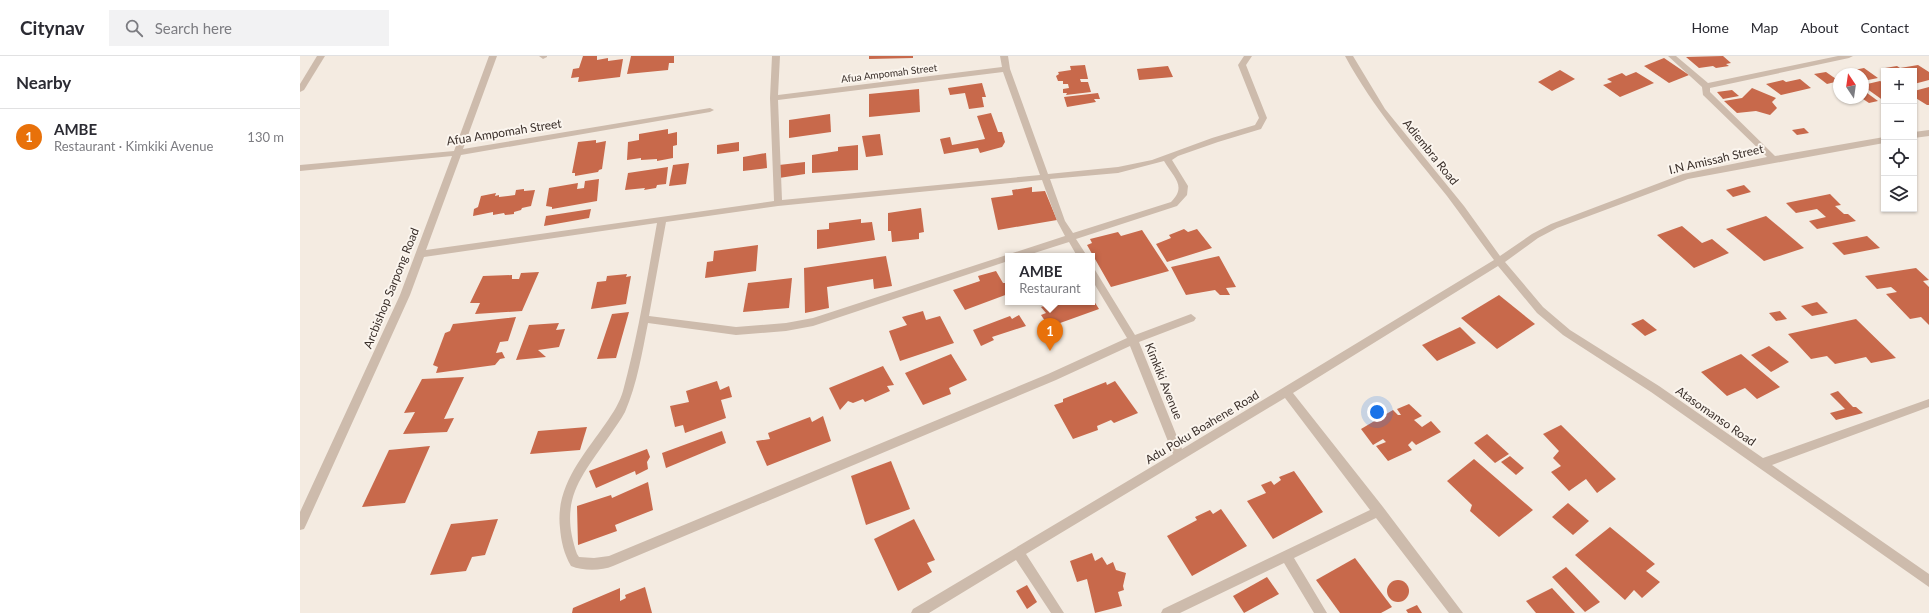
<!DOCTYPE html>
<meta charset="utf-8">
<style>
body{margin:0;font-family:Lato,sans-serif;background:#f2f2f3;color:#2b2b33}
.controls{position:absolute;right:12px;top:12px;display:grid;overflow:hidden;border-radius:0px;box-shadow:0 1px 3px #0004}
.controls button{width:36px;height:36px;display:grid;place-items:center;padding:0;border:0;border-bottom:1px solid #e1e1e2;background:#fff;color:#2b2b33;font:20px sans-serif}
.compass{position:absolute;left:1533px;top:12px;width:36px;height:36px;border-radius:50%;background:#fff;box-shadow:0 1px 3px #0004;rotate:347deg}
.you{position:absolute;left:1077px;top:356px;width:14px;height:14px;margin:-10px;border:3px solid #fff;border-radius:50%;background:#1a73e8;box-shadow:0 0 0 6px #1a73e833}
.badge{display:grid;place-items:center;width:26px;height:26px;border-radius:50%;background:#2563eb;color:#fff;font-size:13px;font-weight:700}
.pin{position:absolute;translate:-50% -33px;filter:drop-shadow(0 1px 2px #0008)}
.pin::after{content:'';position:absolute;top:21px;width:14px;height:12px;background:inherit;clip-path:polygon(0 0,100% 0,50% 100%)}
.popup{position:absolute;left:705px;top:197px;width:90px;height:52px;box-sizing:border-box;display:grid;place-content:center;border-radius:0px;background:#fff;filter:drop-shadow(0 1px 3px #0005);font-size:13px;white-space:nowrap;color:#7c7c81}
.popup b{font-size:15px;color:#2b2b33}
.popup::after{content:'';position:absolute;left:50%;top:100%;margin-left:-8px;border:8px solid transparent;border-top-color:#fff}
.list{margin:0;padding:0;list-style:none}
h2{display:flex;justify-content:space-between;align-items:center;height:52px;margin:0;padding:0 16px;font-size:17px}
h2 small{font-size:13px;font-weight:400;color:#7c7c81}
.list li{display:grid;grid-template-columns:26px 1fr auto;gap:12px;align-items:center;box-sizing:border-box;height:56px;padding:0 16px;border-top:1px solid #e1e1e2}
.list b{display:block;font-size:15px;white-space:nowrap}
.list p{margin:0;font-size:13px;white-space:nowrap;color:#7c7c81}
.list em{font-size:13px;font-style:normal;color:#7c7c81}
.icon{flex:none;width:22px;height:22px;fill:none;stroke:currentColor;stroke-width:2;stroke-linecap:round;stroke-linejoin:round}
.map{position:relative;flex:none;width:1629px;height:557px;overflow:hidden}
header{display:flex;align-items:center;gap:24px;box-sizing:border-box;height:56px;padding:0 20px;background:#fff;border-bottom:1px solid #e1e1e2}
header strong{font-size:19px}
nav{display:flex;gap:22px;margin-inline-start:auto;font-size:14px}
.search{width:280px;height:36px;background:#f2f2f3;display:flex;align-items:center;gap:10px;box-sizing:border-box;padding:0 14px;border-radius:0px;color:#7c7c81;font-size:15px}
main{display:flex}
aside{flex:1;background:#fff}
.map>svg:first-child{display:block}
.building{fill:#c8694b}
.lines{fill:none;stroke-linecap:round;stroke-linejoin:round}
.minor{fill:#cdbbac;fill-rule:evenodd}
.labels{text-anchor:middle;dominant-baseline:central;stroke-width:4;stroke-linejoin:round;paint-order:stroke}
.far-street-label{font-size:10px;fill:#3b302b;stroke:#fbf5ee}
.street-label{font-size:12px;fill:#3b302b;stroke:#fbf5ee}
</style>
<header>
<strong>Citynav</strong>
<div class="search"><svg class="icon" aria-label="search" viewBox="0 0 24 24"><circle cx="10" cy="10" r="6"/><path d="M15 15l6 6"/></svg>Search here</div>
<nav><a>Home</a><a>Map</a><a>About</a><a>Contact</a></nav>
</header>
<main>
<aside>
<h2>Nearby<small></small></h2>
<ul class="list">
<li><span class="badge" style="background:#e8710a">1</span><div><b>AMBE</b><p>Restaurant · Kimkiki Avenue</p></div><em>130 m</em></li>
</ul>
</aside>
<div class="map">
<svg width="1629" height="557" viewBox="0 0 1629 557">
<rect width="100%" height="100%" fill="#f4ebe1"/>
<g class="building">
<polygon points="283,0 297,0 297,4 308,2 308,5 323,3 320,21 278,26 279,21 271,22 273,13 279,12"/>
<polygon points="331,0 374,0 374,7 369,7 368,14 327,18"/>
<polygon points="569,0 613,0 613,2 569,3"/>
<polygon points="1423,0 1431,7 1426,8 1429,10 1416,12 1413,10 1399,12 1386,1"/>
<polygon points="1364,2 1389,19 1369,27 1344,10"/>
<polygon points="785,9 788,23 780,23 781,26 788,26 791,36 766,39 767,37 763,37 763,33 769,32 768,28 763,28 763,25 758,25 756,20 759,18 758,16 771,14 770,10"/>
<polygon points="1618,9 1629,16 1629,24 1614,28 1614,15 1588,15 1585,12 1597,10 1600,12"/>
<polygon points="868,10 873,21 839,24 837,13"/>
<polygon points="1564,12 1578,22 1563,25 1563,18 1544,16"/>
<polygon points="1260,14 1275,23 1252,35 1238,26"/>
<polygon points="1336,16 1354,27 1320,41 1303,29 1312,26 1307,23 1322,17 1326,20"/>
<polygon points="1526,16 1539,25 1527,28 1514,18"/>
<polygon points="1500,23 1511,32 1481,39 1466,28 1483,24 1486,26"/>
<polygon points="1580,25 1584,27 1584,45 1563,30 1563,29"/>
<polygon points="682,27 686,41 682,41 684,51 669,53 665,37 650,39 648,32"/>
<polygon points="1629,31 1629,49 1627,49 1614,41 1614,35"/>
<polygon points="1452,32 1476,42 1472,46 1477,52 1470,59 1456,55 1437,57 1424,45 1442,42"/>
<polygon points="619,33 620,56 569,61 569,38"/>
<polygon points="1432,34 1439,40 1423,43 1417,36"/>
<polygon points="1563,34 1578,45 1569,47 1563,43"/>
<polygon points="798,37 800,43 794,43 796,46 767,51 764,41"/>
<polygon points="691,57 698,76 702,76 705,86 702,91 680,97 678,92 644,98 640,83 650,81 652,89 685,83 677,60"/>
<polygon points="530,58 531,76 489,82 489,64"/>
<polygon points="1504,72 1509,77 1497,79 1492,74"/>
<polygon points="368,73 368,78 377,76 377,89 373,90 373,102 357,105 357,103 341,104 341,102 327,104 328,86 339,84 339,78"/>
<polygon points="580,78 583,99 566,101 562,80"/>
<polygon points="296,84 296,87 306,85 302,113 299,114 298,116 275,120 275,117 272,117 278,86"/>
<polygon points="439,86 439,95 417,98 417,89"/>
<polygon points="558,89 558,114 512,117 512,99 538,95 538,91"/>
<polygon points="466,97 467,112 443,115 443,101"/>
<polygon points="505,106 505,118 479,122 479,109"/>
<polygon points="389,107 386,128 369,130 373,109"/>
<polygon points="368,111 366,128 357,129 356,132 344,134 345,132 325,134 328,117"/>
<polygon points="299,123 297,145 252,153 252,151 246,150 249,132 278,127 277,133 284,132 285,125"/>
<polygon points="1444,129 1451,136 1433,141 1426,134"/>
<polygon points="732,131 732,136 745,135 757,164 698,174 691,142 713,139 712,134"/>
<polygon points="224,133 224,135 235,134 231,150 222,152 221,154 214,156 214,158 205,159 204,157 193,159 193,156 173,160 174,153 178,151 181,140 196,137 195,140 199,139 199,141 215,139 216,134"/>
<polygon points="1530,138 1541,149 1535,150 1544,158 1548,158 1556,165 1517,173 1509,165 1526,161 1517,153 1496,157 1486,147"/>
<polygon points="621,152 624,176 619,177 619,183 592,186 591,175 588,175 588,157"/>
<polygon points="291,153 289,162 244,170 246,160"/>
<polygon points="1466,160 1504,192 1464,205 1426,173"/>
<polygon points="561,163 561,167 572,166 575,184 517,193 517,174 529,173 529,167"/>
<polygon points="1382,170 1402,187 1412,183 1429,197 1394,212 1357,179"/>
<polygon points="884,173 888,176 897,173 912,192 867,206 856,188 871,182 869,179"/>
<polygon points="842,174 869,215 811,231 787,189 792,187 790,183 818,176 821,180"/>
<polygon points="1567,180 1580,192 1544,199 1532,187"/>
<polygon points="458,189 456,215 405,222 407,206 413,205 414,195"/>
<polygon points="586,200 592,230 574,233 573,223 527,231 529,252 505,257 504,212"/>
<polygon points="919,200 936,231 926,232 930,239 920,239 915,234 886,239 871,211"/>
<polygon points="1616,212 1629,224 1623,225 1629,231 1629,269 1621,261 1610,263 1586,238 1597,236 1591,231 1577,233 1565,220"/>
<polygon points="696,215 703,227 708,227 708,238 665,254 653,234 680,225 678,220"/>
<polygon points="239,216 222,255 175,258 180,247 170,247 183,220 212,219 212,223 219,223 221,217"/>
<polygon points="327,218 326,221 331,220 326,248 291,253 297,226 306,225 307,220"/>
<polygon points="492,222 489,252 443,256 448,227"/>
<polygon points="1199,239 1235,268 1197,293 1161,262"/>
<polygon points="792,242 799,253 749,271 741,259 746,257 741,251 755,246 792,246"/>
<polygon points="1517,246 1528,257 1512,260 1501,250"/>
<polygon points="623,255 626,264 640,260 654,287 600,305 589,275 607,269 602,261"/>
<polygon points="1480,255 1487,263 1476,265 1469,257"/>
<polygon points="329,256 316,302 297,303 312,258"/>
<polygon points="719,259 726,270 692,281 694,284 681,290 673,274 710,260 712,263"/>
<polygon points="216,261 208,285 200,286 196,297 202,296 205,302 200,303 195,309 136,317 138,311 133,309 145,277 150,275 153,268"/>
<polygon points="1343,263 1357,274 1345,280 1331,268"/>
<polygon points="1556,263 1596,302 1571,307 1566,301 1535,308 1527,300 1511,303 1488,278"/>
<polygon points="259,267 256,274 265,273 259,291 238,294 246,301 216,304 229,269"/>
<polygon points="1160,271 1176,287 1137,305 1122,289"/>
<polygon points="1469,290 1489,306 1471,316 1451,299"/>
<polygon points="651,298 667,324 649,332 651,338 623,349 605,317"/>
<polygon points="1441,298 1455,310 1480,331 1457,343 1445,332 1427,340 1401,316"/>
<polygon points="583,310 594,329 587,330 590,335 565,346 563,343 553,347 548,345 540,354 529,332"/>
<polygon points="164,321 144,363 154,362 147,376 103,378 115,356 104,357 122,323"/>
<polygon points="417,325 420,334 429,330 432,341 421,344 426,362 385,377 383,369 375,371 370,350 389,346 386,335"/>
<polygon points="815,325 838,357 814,367 811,364 797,370 798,374 773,383 754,349 763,346 763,343 806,326 807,329"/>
<polygon points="1538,335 1553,351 1556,351 1563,357 1536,364 1530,357 1545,353 1530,338"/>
<polygon points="1109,348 1122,360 1114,364 1122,371 1131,365 1141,376 1116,389 1112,385 1108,389 1112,394 1088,405 1076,390 1086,386 1083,383 1073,389 1061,373 1093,354 1098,359 1101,359 1097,353"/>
<polygon points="523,360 531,385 467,410 456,385 470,383 468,377 510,361 512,366"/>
<polygon points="1261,369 1316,423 1297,437 1286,423 1269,435 1251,416 1261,410 1253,402 1259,395 1243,378"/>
<polygon points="287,371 280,394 230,398 238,375"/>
<polygon points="422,375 426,387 366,412 362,397"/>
<polygon points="1187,378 1209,398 1195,407 1174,387"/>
<polygon points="130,390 105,447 62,451 89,394"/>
<polygon points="347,393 350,401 347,406 348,413 336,419 335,415 296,432 289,415"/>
<polygon points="1210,400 1224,412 1216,419 1201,406"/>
<polygon points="1174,403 1233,454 1199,481 1170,455 1172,449 1147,425"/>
<polygon points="591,405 610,453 566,469 551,420"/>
<polygon points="994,415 1023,456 973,483 947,445 966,437 961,429 971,425 974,429 981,424 979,421"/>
<polygon points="348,426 353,454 315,469 317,475 278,489 277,450 311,439 312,442"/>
<polygon points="1268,447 1289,465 1273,479 1252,461"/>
<polygon points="921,453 947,490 892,520 867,480 897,464 895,461 910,454 913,458"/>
<polygon points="198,463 185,499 172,501 166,515 130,519 151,468"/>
<polygon points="614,463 635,504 627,507 632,516 598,535 574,483"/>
<polygon points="1310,471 1355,508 1346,515 1360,526 1342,542 1334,534 1325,544 1275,499"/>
<polygon points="792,497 795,505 802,501 807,509 813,506 816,514 826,517 823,530 824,534 818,536 822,550 795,557 787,523 777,526 770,505"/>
<polygon points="1055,502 1092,551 1081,557 1040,557 1016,524"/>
<polygon points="1266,511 1300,546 1285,556 1252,521"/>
<polygon points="967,521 979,538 944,557 933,540"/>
<circle cx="1098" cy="535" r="11"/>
<polygon points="727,529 737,546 727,553 716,535"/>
<polygon points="345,531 352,557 272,557 273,552 320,532 320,545 326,542 325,539"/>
<polygon points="1252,532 1275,557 1236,557 1226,545"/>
<polygon points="1117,549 1122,557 1108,557 1106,554"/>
</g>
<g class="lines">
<g class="minor">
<polygon points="17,0 25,0 4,34 0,36 0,28"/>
<path d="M189 0H197L163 93 410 52 414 54 410 56 161 99 126 194 474 145 470 42 472 0H480L478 39 702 11 700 0H708L710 13 748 118 818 111 852 104 912 82 955 69 959 62 938 9 944 0H952L946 9 967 62 961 73 918 86 878 100 872 104 888 130 887 139 877 150 776 183 787 200H777L769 186 725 200H708V205L513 270 486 275 436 279 348 267C342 297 337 328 325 356 321 364 315 371 310 379 281 421 258 444 277 498L279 501 294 502 309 500 748 318 827 282 792 224V213L795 214 835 279 891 258 896 262 894 265 839 286 882 393 1194 204C1178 183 1163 161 1147 140 1111 95 1073 52 1045 0H1053L1085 53 1164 150 1200 200 1232 178 1251 168 1383 118 1467 101 1403 39 1402 31 1368 0H1376L1408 27 1538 0H1553L1549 2 1410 32V36L1475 100 1584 81V87L1388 123 1257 172 1238 182 1205 206 1243 251 1270 274 1359 330 1463 402 1629 343V351L1472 409 1629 518V531L1351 336 1263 279 1237 257 1198 210 993 337 1083 451 1163 557H1149L1076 462 994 502 1027 557H1014L984 507 880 557H861L863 553 1070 454 985 342 726 498 764 557H751L716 504 629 557H611L613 553 873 398 830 290 756 324 313 510C301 515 283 515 271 510 264 498 261 485 260 472 255 430 284 399 306 367 313 357 320 346 323 335 338 280 347 223 357 167L124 201 110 239 6 469 4 473 0 474V456L100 239 152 100 0 115V109L154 95ZM703 16 740 119 482 144 478 44ZM864 105C874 122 887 130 871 146L773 177 765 165 750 123 818 117ZM742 124 757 165 765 180 513 262 486 267 436 271 349 260 366 166 478 150Z"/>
<polygon points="239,0 247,0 247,1 243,3"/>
<polygon points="1629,74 1629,80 1614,82 1614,76"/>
</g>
</g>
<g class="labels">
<g class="far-street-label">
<text transform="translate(589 17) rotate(-7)">Afua Ampomah Street</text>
</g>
<g class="street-label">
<text transform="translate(204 76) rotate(-9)">Afua Ampomah Street</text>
<text transform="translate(1131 96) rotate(51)">Adiembra Road</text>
<text transform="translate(1416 103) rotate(-13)">I.N Amissah Street</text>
<text transform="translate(91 232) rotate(-68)">Arcbishop Sarpong Road</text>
<text transform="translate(864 325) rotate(68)">Kimkiki Avenue</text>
<text transform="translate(1416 360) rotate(35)">Atasomanso Road</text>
<text transform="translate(902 371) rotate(-31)">Adu Poku Boahene Road</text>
</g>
</g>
</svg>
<div class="controls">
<button>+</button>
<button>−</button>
<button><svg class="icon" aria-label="locate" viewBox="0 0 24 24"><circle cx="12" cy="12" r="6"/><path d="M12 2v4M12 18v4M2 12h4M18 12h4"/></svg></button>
<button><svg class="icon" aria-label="layers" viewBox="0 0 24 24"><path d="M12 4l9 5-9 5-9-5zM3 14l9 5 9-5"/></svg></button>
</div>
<svg class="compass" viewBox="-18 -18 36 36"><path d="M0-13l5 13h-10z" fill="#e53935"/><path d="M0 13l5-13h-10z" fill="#7c7c81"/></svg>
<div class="you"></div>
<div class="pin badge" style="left:750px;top:295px;background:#e8710a">1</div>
<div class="popup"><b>AMBE</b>Restaurant</div>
</div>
</main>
